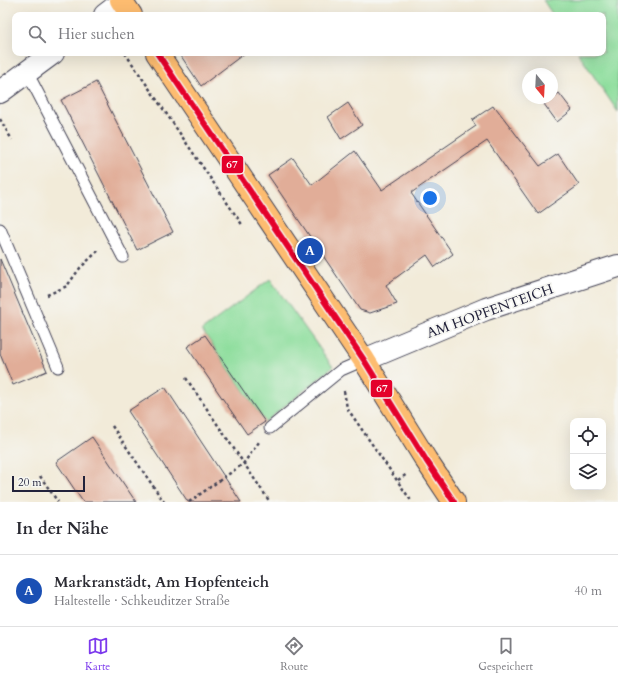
<!DOCTYPE html>
<html lang="de">
<meta charset="utf-8">
<style>
body{margin:0;font-family:Cardo,serif;background:#f7f7f7;color:#2b2b33}
.controls{position:absolute;right:12px;bottom:12px;display:grid;overflow:hidden;border-radius:8px;box-shadow:0 4px 16px #0002}
.controls button{width:36px;height:36px;display:grid;place-items:center;padding:0;border:0;border-bottom:1px solid #e1e1e2;background:#fff;color:#2b2b33;font:20px sans-serif}
.compass{position:absolute;left:522px;top:68px;width:36px;height:36px;border-radius:50%;background:#fff;box-shadow:0 4px 16px #0002;rotate:162deg}
.scale{position:absolute;left:12px;bottom:10px;width:73px;box-sizing:border-box;padding-left:4px;border:2px solid #22223b;border-top:0;font-size:11px;line-height:14px;white-space:nowrap;color:#22223b;-webkit-text-stroke:3px #f6f6f2;paint-order:stroke}
.you{position:absolute;left:430px;top:198px;width:14px;height:14px;margin:-10px;border:3px solid #fff;border-radius:50%;background:#1a73e8;box-shadow:0 0 0 6px #1a73e833}
.badge{display:grid;place-items:center;width:26px;height:26px;border-radius:50%;background:#7c3aed;color:#fff;font-size:13px;font-weight:700}
.pin{position:absolute;translate:-50% -50%;border:2px solid #fff;box-shadow:0 1px 4px #0006}
.list{margin:0;padding:0;list-style:none}
h2{display:flex;justify-content:space-between;align-items:center;height:52px;margin:0;padding:0 16px;font-size:17px}
h2 small{font-size:13px;font-weight:400;color:#7c7c81}
.list li{display:grid;grid-template-columns:26px 1fr auto;gap:12px;align-items:center;box-sizing:border-box;height:72px;padding:0 16px;border-top:1px solid #e1e1e2}
.list b{display:block;font-size:15px;white-space:nowrap}
.list p{margin:0;font-size:13px;white-space:nowrap;color:#7c7c81}
.list em{font-size:13px;font-style:normal;color:#7c7c81}
.icon{flex:none;width:22px;height:22px;fill:none;stroke:currentColor;stroke-width:2;stroke-linecap:round;stroke-linejoin:round}
.map{position:relative;flex:none;width:618px;height:502px;overflow:hidden}
.search{position:absolute;background:#fff;box-shadow:0 4px 16px #0002;left:12px;right:12px;top:12px;height:44px;display:flex;align-items:center;gap:10px;box-sizing:border-box;padding:0 14px;border-radius:8px;color:#7c7c81;font-size:15px}
.sheet{height:124px;background:#fff}
nav{display:flex;justify-content:space-around;align-items:center;box-sizing:border-box;height:56px;border-top:1px solid #e1e1e2;background:#fff;font-size:11px;color:#7c7c81}
nav a{display:grid;justify-items:center;gap:2px}
nav .on{color:#7c3aed}
.map>svg:first-child{display:block}
.green{fill:#8ede9d;stroke:#58806c}
.building{fill:#e1ad98}
.lines{fill:none;stroke-linecap:round;stroke-linejoin:round}
.service-casing{stroke:#414053;stroke-width:13}
.minor-casing{stroke:#414053;stroke-width:24}
.primary-casing{stroke:#414053;stroke-width:24}
.path{stroke:#414053;stroke-width:2.5;stroke-dasharray:3 3;stroke-linecap:butt}
.service{stroke:#fff;stroke-width:11}
.minor{stroke:#fff;stroke-width:22}
.primary{stroke:#fdbc70;stroke-width:22}
.bus-1-casing{stroke:#f6f6f2;stroke-width:9}
.bus-1{stroke:#e4002b;stroke-width:6}
.labels{text-anchor:middle;dominant-baseline:central;stroke-width:3.5;stroke-linejoin:round;paint-order:stroke}
.street-label{font-size:14px;fill:#22223b;stroke:#f6f6f2}
.line-badge{stroke:#f6f6f2;stroke-width:1.5}
.badge-label{font-size:11px;text-anchor:middle;font-weight:bold;fill:#fff}
</style>
<div class="map">
<svg width="618" height="502" viewBox="0 0 618 502">
<rect width="100%" height="100%" fill="#f6f6f2"/>
<filter id="ink" filterUnits="userSpaceOnUse"><feTurbulence type="fractalNoise" baseFrequency=".025" numOctaves="2"/><feDisplacementMap in="SourceGraphic" scale="8" xChannelSelector="R" yChannelSelector="G"/><feConvolveMatrix kernelMatrix="1 2 1 2 8 2 1 2 1" color-interpolation-filters="sRGB"/></filter>
<filter id="wash" filterUnits="userSpaceOnUse"><feTurbulence type="fractalNoise" baseFrequency=".012" numOctaves="4" result="noise"/><feDisplacementMap in="SourceGraphic" scale="16" xChannelSelector="R" yChannelSelector="G"/><feGaussianBlur stdDeviation="0.9" result="paint"/><feColorMatrix in="noise" values="0 0 0 0 0 0 0 0 0 0 0 0 0 0 0 0 0 1.4 0 .05"/><feComposite in="paint" operator="in"/></filter>
<g filter="url(#wash)">
<rect width="100%" height="100%" fill="#f2ebd9"/>
<g class="green">
<polygon points="543,0 618,0 618,112 578,53 603,53 603,15 553,15"/>
<polygon points="270,279 333,367 265,422 202,330"/>
</g>
<g id="blocks">
<g class="building">
<polygon points="179,53 245,53 201,86"/>
<polygon points="96,82 173,232 137,250 61,100"/>
<polygon points="559,93 572,110 557,122 544,104"/>
<polygon points="348,103 362,125 341,139 328,117"/>
<polygon points="493,106 495,109 496,108 540,166 558,154 579,185 538,214 487,141 411,193 453,254 435,267 427,255 386,285 397,304 370,313 360,310 268,175 293,158 312,185 355,151 382,190 476,126 472,120"/>
<polygon points="0,259 47,371 13,385 0,354"/>
<polygon points="205,335 265,422 247,434 187,347"/>
<polygon points="165,387 241,502 188,502 128,411"/>
<polygon points="92,437 136,502 83,502 56,462"/>
</g>
</g>
</g>
<g filter="url(#ink)">
<use href="#blocks" fill-opacity="0" stroke="#414053" stroke-width="1"/>
<g class="lines">
<defs>
<g id="service">
<polyline points="27,72 123,257"/>
<polyline points="0,229 58,367"/>
<polyline points="270,428 341,370 364,360"/>
</g>
<g id="minor">
<polyline points="105,15 122,2"/>
<polyline points="0,92 53,53"/>
<polyline points="364,360 486,309 618,266"/>
</g>
<g id="primary">
<polyline points="121,0 131,15"/>
<polyline points="157,53 364,360 426,460 454,502"/>
</g>
</defs>
<use href="#service" class="service-casing"/>
<use href="#minor" class="minor-casing"/>
<use href="#primary" class="primary-casing"/>
<g class="path">
<polyline points="125,53 243,226"/>
<polyline points="0,119 12,140"/>
<polyline points="47,295 67,286 80,268 99,250"/>
<polyline points="186,378 270,502"/>
<polyline points="344,391 347,408 412,502"/>
<polyline points="112,426 164,502"/>
<polyline points="40,476 58,502"/>
<polyline points="398,480 407,474"/>
<polyline points="189,502 243,464 259,442"/>
</g>
<use href="#service" class="service"/>
<use href="#minor" class="minor"/>
<use href="#primary" class="primary"/>
<defs>
<polyline id="bus-1" points="157,53 364,360 426,460 454,502"/>
</defs>
<use href="#bus-1" class="bus-1-casing"/>
<use href="#bus-1" class="bus-1"/>
</g>
</g>
<g class="labels">
<g class="street-label">
<text transform="translate(490 311) rotate(-20)">AM HOPFENTEICH</text>
</g>
</g>
<g class="line-badge">
<rect x="221" y="155" width="23" height="19" rx="4" fill="#e4002b"/>
<rect x="370" y="379" width="23" height="19" rx="4" fill="#e4002b"/>
</g>
<g class="badge-label">
<text x="232" y="168">67</text>
<text x="382" y="392">67</text>
</g>
</svg>
<div class="controls">
<button><svg class="icon" aria-label="locate" viewBox="0 0 24 24"><circle cx="12" cy="12" r="6"/><path d="M12 2v4M12 18v4M2 12h4M18 12h4"/></svg></button>
<button><svg class="icon" aria-label="layers" viewBox="0 0 24 24"><path d="M12 4l9 5-9 5-9-5zM3 14l9 5 9-5"/></svg></button>
</div>
<svg class="compass" viewBox="-18 -18 36 36"><path d="M0-13l5 13h-10z" fill="#e53935"/><path d="M0 13l5-13h-10z" fill="#7c7c81"/></svg>
<div class="scale">20 m</div>
<div class="you"></div>
<div class="pin badge" style="left:310px;top:251px;background:#1a4fb4">A</div>
<div class="search"><svg class="icon" aria-label="search" viewBox="0 0 24 24"><circle cx="10" cy="10" r="6"/><path d="M15 15l6 6"/></svg>Hier suchen</div>
</div>
<section class="sheet">
<h2>In der Nähe<small></small></h2>
<ul class="list">
<li><span class="badge" style="background:#1a4fb4">A</span><div><b>Markranstädt, Am Hopfenteich</b><p>Haltestelle · Schkeuditzer Straße</p></div><em>40 m</em></li>
</ul>
</section>
<nav>
<a class="on"><svg class="icon" aria-label="map" viewBox="0 0 24 24"><path d="M3 6l6-2 6 2 6-2v14l-6 2-6-2-6 2zM9 4v14M15 6v14"/></svg>Karte</a>
<a><svg class="icon" aria-label="directions" viewBox="0 0 24 24"><path d="M12 3l9 9-9 9-9-9zM9 14v-3h6M13 9l2 2-2 2"/></svg>Route</a>
<a><svg class="icon" aria-label="saved" viewBox="0 0 24 24"><path d="M7 4h10v16l-5-4-5 4z"/></svg>Gespeichert</a>
</nav>
